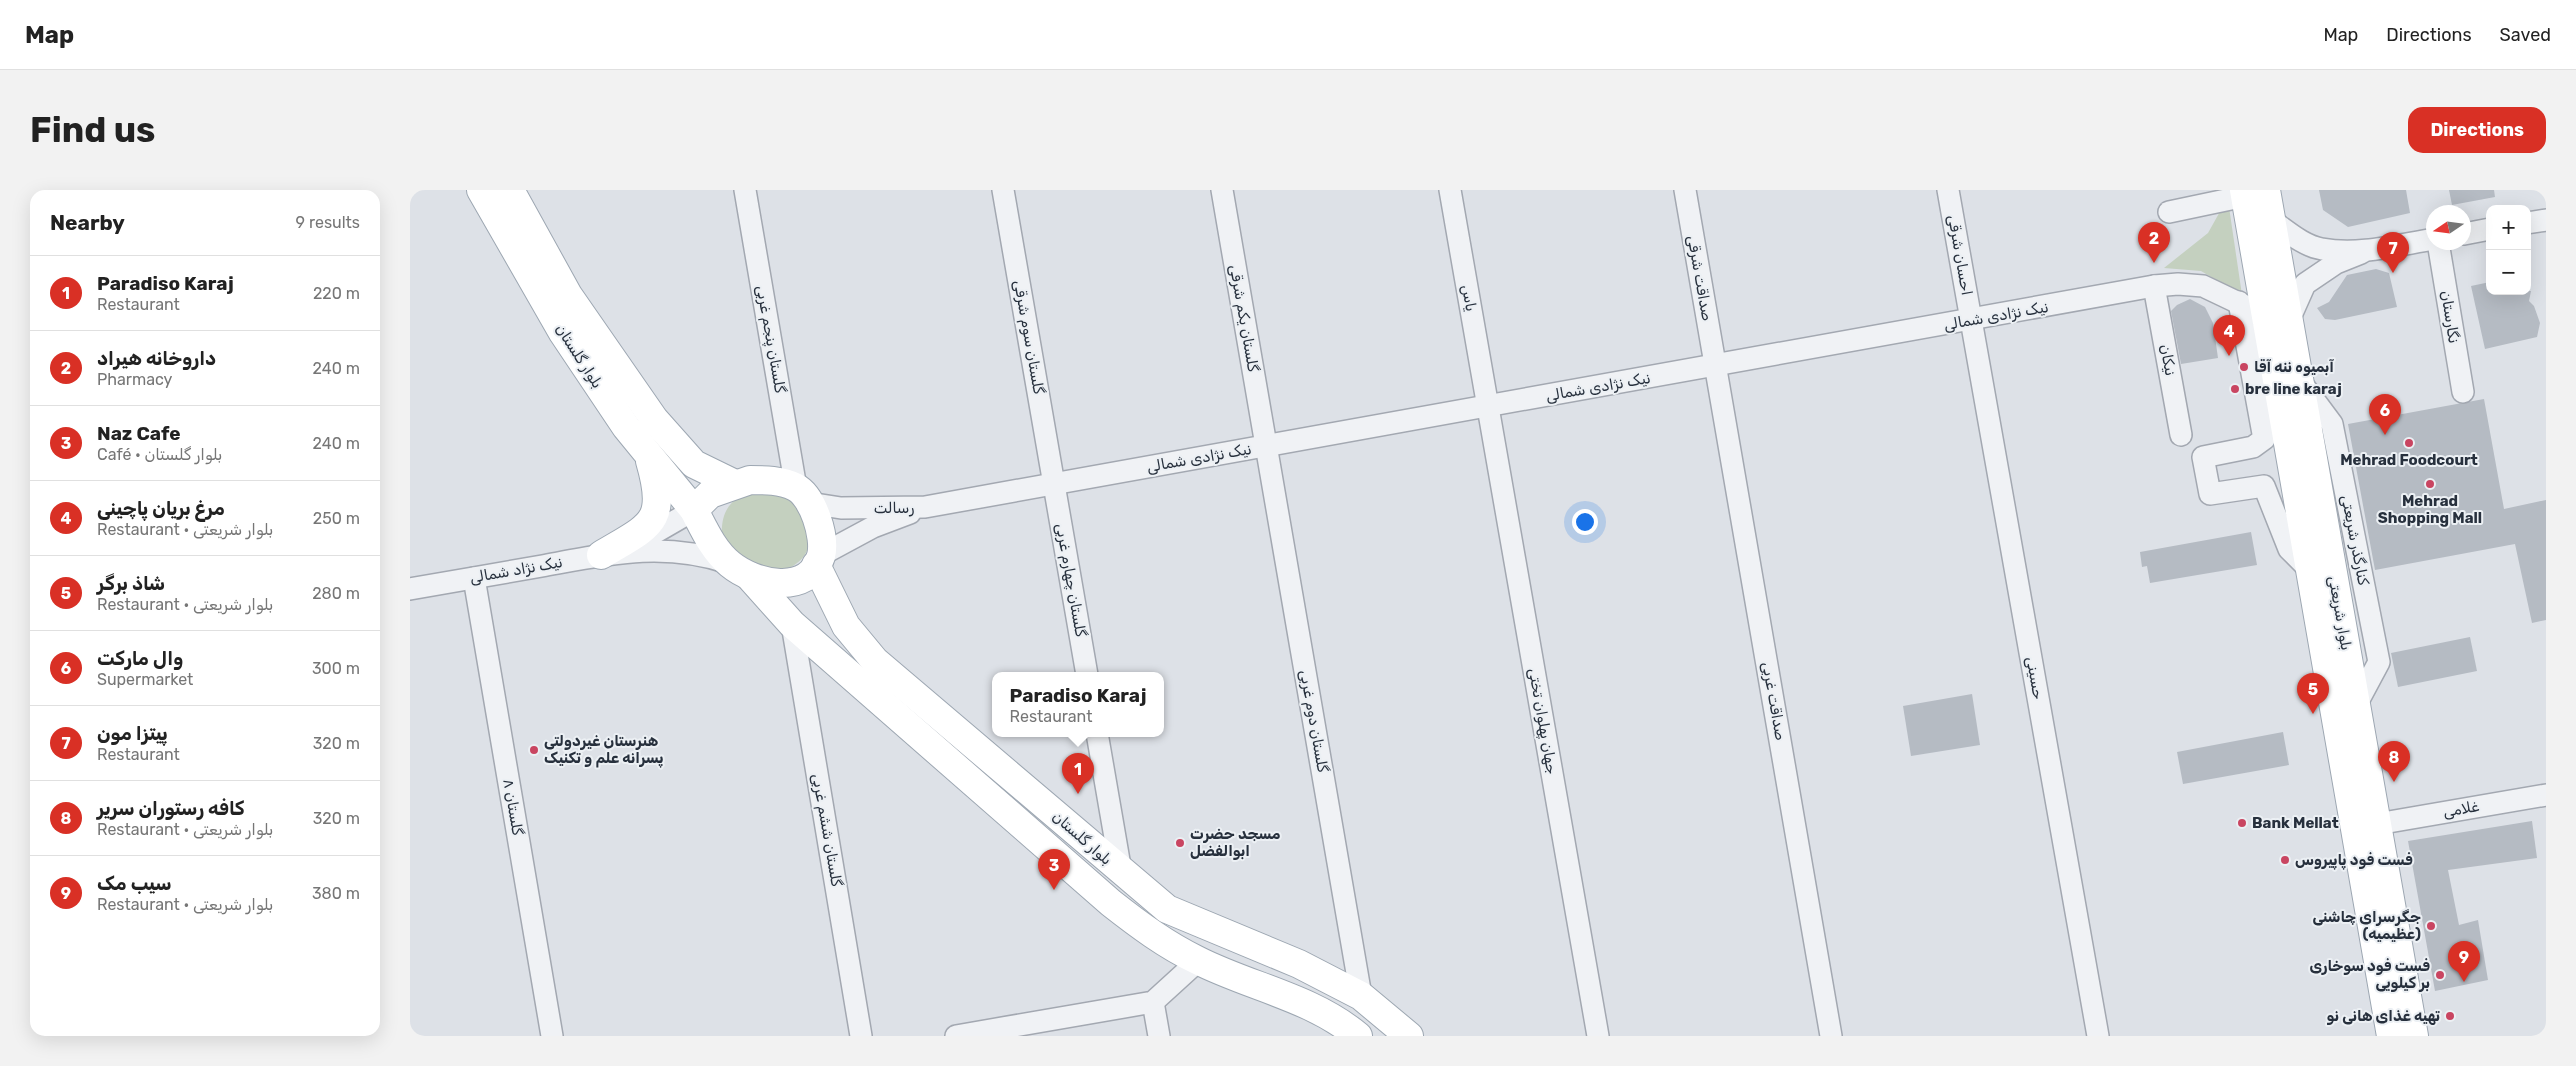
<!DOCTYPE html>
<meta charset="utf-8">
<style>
body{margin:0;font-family:Rubik,Cairo,sans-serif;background:#f2f2f2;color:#222}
.controls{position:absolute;right:15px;top:15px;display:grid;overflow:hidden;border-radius:10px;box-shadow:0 5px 20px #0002}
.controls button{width:45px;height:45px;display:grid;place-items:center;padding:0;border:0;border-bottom:1px solid #e0e0e0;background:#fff;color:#222;font:25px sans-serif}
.compass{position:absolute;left:2016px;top:15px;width:45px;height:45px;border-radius:50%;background:#fff;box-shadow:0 5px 20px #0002;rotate:257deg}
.you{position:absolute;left:1174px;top:331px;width:18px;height:18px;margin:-12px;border:4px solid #fff;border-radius:50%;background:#1a73e8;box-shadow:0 0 0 8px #1a73e833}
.badge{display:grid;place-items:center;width:32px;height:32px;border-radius:50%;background:#d93025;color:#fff;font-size:16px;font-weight:700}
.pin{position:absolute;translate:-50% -41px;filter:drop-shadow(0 1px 2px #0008)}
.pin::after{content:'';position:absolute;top:26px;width:18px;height:15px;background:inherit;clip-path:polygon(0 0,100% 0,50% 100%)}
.popup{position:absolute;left:582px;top:482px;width:172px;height:65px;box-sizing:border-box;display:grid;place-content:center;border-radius:10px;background:#fff;filter:drop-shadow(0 1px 4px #0005);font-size:16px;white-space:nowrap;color:#767676}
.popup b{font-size:19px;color:#222}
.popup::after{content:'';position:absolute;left:50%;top:100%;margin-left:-10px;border:10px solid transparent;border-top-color:#fff}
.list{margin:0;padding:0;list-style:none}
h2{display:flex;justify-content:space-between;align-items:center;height:65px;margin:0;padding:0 20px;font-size:21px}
h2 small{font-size:16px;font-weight:400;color:#767676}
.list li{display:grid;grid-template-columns:32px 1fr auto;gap:15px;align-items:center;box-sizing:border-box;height:75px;padding:0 20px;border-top:1px solid #e0e0e0}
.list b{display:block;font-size:19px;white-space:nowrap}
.list p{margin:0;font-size:16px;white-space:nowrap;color:#767676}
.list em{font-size:16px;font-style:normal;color:#767676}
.map{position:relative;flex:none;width:2136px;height:846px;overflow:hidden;border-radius:15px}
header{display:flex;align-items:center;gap:30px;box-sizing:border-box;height:70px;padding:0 25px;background:#fff;border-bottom:1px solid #e0e0e0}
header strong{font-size:24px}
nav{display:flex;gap:28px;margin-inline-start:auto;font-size:18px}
.intro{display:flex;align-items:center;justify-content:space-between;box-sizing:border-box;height:120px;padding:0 30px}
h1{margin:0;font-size:35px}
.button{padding:12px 22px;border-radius:15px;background:#d93025;color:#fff;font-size:18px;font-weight:700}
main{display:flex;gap:30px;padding:0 30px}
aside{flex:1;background:#fff;border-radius:15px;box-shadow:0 5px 20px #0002}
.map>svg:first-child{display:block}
.green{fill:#c4d0bf}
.building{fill:#b5bbc3}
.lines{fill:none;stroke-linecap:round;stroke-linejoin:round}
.minor-casing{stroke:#a3a8b1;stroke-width:24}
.major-casing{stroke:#9da7b2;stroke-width:30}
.minor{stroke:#f0f2f5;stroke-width:21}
.major{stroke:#fff;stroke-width:28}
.poi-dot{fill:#c94561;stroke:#ecf0f4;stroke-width:2}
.labels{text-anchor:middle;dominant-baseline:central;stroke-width:4;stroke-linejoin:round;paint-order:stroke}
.street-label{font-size:15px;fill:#27303d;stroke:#ecf0f4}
.poi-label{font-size:15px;font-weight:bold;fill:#27303d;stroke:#ecf0f4;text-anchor:start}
</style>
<header>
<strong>Map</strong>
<nav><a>Map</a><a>Directions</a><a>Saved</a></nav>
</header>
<div class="intro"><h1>Find us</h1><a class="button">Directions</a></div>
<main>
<aside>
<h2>Nearby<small>9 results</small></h2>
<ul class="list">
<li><span class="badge">1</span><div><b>Paradiso Karaj</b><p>Restaurant</p></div><em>220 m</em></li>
<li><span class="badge">2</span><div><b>داروخانه هیراد</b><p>Pharmacy</p></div><em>240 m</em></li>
<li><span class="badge">3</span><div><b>Naz Cafe</b><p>Café · بلوار گلستان</p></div><em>240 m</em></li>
<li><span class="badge">4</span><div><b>مرغ بریان پاچینی</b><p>Restaurant · بلوار شریعتی</p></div><em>250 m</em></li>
<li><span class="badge">5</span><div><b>شاذ برگر</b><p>Restaurant · بلوار شریعتی</p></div><em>280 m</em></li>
<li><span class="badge">6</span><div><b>وال مارکت</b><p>Supermarket</p></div><em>300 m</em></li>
<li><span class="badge">7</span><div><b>پیتزا مون</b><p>Restaurant</p></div><em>320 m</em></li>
<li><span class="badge">8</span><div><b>کافه رستوران سریر</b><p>Restaurant · بلوار شریعتی</p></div><em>320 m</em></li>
<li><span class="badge">9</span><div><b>سیب مک</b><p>Restaurant · بلوار شریعتی</p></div><em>380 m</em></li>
</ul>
</aside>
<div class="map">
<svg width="2136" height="846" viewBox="0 0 2136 846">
<rect width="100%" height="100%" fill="#dde1e7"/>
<g class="green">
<polygon points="1819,17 1832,105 1791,81 1754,78 1798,43 1812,18"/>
<path d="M349 295 390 310C392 320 401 343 399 353 397 374 372 383 355 385L312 350C310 316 322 310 349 295Z"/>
</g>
<g class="building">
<polygon points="1909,0 1996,0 2000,23 1938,37 1913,20"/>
<polygon points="2039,0 2084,0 2085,7 2042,15"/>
<polygon points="1966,79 1979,83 1987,117 1925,130 1915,129 1907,118 1919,112 1937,85"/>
<polygon points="2080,92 2080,101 2121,101 2119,111 2124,116 2130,133 2127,147 2075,159 2061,96"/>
<polygon points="1780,109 1795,117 1803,133 1808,168 1771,174 1761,121 1767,115"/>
<polygon points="2074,209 2094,319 2136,310 2136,430 2122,433 2105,354 1965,380 1938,234"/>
<polygon points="1841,342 1847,375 1740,393 1737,376 1732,377 1730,362"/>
<polygon points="2060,447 2067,481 1988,497 1981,463"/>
<polygon points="1562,504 1570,555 1501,566 1493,516"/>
<polygon points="1873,542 1879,575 1773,594 1767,562"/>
<polygon points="2122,631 2127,668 2038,680 2049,735 2068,730 2078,790 2025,801 1998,651"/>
</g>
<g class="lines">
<defs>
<g id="minor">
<polyline points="335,0 386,298"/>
<polyline points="593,0 677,485"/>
<polyline points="812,0 951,806"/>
<polyline points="1040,0 1188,846"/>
<polyline points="1275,0 1421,846"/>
<polyline points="1538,0 1688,846"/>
<polyline points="1759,22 1835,6"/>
<path d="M1861 30C1876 40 1893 56 1912 59 1948 66 1987 55 2024 49"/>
<polyline points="2117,33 2136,30"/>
<polyline points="2054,44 2080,39"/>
<polyline points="2028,52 2053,202"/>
<polyline points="1744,96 1771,245"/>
<polyline points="1829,112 1854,249 1843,257 1793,267 1800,304 1854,296 1879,359 1900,380"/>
<polyline points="1879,130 1895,94 1926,73 1951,63"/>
<polyline points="1890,191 1922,234 1969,472 1946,515"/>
<polyline points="399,313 431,318 515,317 1744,96 1768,94 1793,96 1856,126"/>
<polyline points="227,353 284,320"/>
<polyline points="411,365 463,337 500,323"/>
<polyline points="64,388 142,846"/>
<path d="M0 399C44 391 88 384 132 376 198 364 253 351 319 373"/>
<polyline points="382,434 451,846"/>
<polyline points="687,543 711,682"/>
<polyline points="1967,634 2136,605"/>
<polyline points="743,812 749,846"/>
<polyline points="546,846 743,812 788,771"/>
</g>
<g id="major">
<polyline points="71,0 153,143 216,237 284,320"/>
<polyline points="100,0 158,105 244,229 284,274 325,294"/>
<polyline points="1834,0 1981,846"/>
<polyline points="1856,0 2004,846"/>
<path d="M340 290C355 290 371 290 385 297 403 306 416 347 411 366 399 407 344 394 320 374 303 360 294 339 284 320L300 304Z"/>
<path d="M191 365C241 335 258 333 240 271"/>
<polyline points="406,375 436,436 465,471 757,719 889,774 951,806 999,846"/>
<path d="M339 386 382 434 701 713C729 735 756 755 787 770 840 797 901 807 948 846"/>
</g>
</defs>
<use href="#minor" class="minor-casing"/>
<use href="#major" class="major-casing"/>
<use href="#minor" class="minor"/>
<use href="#major" class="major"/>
</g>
<g class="poi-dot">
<circle cx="1834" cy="177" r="5"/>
<circle cx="1825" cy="199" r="5"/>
<circle cx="1999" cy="253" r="5"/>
<circle cx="2020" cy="294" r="5"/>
<circle cx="124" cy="560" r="5"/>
<circle cx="1832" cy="633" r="5"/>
<circle cx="770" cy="653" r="5"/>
<circle cx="1875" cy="670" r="5"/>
<circle cx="2021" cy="736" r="5"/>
<circle cx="2030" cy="785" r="5"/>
<circle cx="2040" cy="826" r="5"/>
</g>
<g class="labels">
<g class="street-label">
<text transform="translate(1550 65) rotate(80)">احسان شرقی</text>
<text transform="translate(1290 88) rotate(80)">صداقت شرقی</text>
<text transform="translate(1059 108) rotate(80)">یاس</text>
<text transform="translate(1586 126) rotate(-10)">نیک نژادی شمالی</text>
<text transform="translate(2040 127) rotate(81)">نگارستان</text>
<text transform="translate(834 128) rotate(80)">گلستان یکم شرقی</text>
<text transform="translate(619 147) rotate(80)">گلستان سوم شرقی</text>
<text transform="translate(361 149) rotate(80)">گلستان پنجم غربی</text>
<text transform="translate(169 166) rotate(57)">بلوار گلستان</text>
<text transform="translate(1758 170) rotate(80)">نیکان</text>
<text transform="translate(1188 197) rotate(-10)">نیک نژادی شمالی</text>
<text transform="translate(789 268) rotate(-10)">نیک نژادی شمالی</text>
<text transform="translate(484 318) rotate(-1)">رسالت</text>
<text transform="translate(1945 350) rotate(79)">کنارگذر شریعتی</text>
<text transform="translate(106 380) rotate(-10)">نیک نژاد شمالی</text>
<text transform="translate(661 390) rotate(80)">گلستان چهارم غربی</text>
<text transform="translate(1930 423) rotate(80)">بلوار شریعتی</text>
<text transform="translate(1625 488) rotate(80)">حسینی</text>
<text transform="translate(1364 511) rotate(80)">صداقت غربی</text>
<text transform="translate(904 531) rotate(80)">گلستان دوم غربی</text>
<text transform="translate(1133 531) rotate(80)">جهان پهلوان تختی</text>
<text transform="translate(103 617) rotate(80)">گلستان ۸</text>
<text transform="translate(2051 619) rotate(-10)">غلامی</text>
<text transform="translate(417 640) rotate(80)">گلستان ششم غربی</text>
<text transform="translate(672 648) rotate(41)">بلوار گلستان</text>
</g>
<g class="poi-label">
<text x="1844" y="177">آبمیوه ننه آقا</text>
<text x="1835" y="199">bre line karaj</text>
<text x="1999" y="270" text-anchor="middle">Mehrad Foodcourt</text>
<text x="2020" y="311" text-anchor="middle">Mehrad<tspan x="2020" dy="17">Shopping Mall</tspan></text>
<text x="134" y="551">هنرستان غیردولتی<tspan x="134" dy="17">پسرانه علم و تکنیک</tspan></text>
<text x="1842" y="633">Bank Mellat</text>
<text x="780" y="644">مسجد حضرت<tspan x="780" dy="17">ابوالفضل</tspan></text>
<text x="1885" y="670">فست فود پاپیروس</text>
<text x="2011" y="727" text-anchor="end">جگرسرای چاشنی<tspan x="2011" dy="17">(عظیمیه)</tspan></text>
<text x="2020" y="776" text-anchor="end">فست فود سوخاری<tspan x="2020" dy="17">بر کیلویی</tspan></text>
<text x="2030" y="826" text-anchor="end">تهیه غذای هانی نو</text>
</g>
</g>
</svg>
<div class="controls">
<button>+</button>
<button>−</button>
</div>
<svg class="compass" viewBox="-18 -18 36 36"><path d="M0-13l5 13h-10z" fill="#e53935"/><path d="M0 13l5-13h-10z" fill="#767676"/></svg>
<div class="you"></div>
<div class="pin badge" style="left:668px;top:604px">1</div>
<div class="popup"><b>Paradiso Karaj</b>Restaurant</div>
<div class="pin badge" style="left:1744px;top:73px">2</div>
<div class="pin badge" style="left:644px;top:700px">3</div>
<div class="pin badge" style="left:1819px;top:166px">4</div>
<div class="pin badge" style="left:1903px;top:524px">5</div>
<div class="pin badge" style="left:1975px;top:245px">6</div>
<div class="pin badge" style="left:1983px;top:83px">7</div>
<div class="pin badge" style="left:1984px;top:592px">8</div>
<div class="pin badge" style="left:2054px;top:792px">9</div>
</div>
</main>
